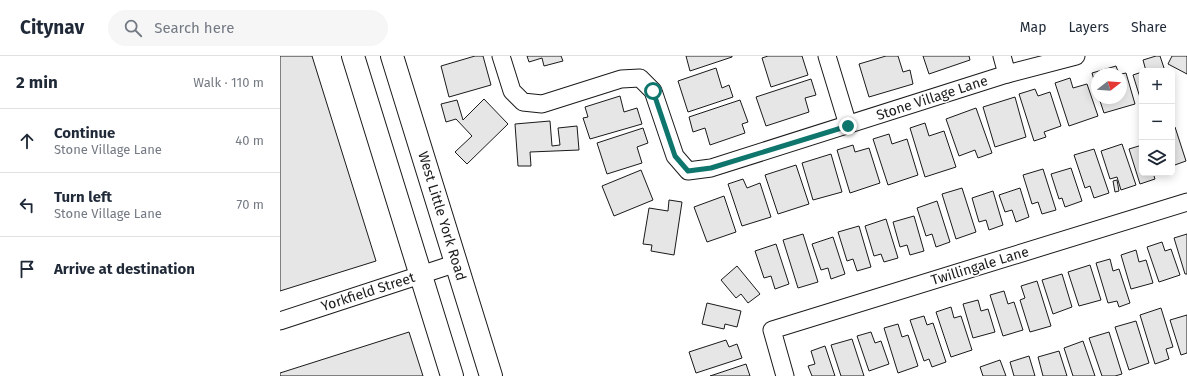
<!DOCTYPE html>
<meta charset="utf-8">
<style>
body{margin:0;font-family:"Fira Sans",sans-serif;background:#f6f6f7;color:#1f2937}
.controls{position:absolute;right:12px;top:12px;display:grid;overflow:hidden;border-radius:6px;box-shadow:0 2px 10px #0003}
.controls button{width:36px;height:36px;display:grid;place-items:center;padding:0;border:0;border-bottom:1px solid #e0e1e3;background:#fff;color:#1f2937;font:20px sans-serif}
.compass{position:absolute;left:811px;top:12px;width:36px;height:36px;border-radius:50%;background:#fff;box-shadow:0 2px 10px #0003;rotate:73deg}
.stop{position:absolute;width:12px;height:12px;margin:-9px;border:3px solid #0f766e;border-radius:50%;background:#fff}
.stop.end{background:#0f766e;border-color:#fff;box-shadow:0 1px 4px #0008}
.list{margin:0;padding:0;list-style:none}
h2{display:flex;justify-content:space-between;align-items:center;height:52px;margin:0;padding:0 16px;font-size:17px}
h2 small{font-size:13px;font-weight:400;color:#747a83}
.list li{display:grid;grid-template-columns:26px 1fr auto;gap:12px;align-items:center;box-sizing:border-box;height:64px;padding:0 16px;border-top:1px solid #e0e1e3}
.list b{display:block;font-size:15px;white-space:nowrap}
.list p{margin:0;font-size:13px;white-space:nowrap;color:#747a83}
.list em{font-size:13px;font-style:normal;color:#747a83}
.icon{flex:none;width:22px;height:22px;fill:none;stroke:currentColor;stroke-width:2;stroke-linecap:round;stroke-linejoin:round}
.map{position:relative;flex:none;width:907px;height:320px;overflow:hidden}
header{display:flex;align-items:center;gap:24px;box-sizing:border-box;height:56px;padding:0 20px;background:#fff;border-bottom:1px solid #e0e1e3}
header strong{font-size:19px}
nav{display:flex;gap:22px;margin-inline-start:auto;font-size:14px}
.search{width:280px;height:36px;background:#f6f6f7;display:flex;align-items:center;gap:10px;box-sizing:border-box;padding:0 14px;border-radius:22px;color:#747a83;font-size:15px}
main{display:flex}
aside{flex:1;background:#fff}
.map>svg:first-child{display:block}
.building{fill:#e6e6e6;stroke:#1a1a1a}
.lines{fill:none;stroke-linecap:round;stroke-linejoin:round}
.minor-casing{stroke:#1a1a1a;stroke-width:19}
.major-casing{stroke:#1a1a1a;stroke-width:24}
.minor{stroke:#fff;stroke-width:17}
.major{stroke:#fff;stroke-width:22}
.route{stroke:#0f766e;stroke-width:5}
.labels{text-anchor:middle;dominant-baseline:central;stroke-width:3;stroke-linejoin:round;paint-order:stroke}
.street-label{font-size:14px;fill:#1a1a1a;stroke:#fff}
</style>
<header>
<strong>Citynav</strong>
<div class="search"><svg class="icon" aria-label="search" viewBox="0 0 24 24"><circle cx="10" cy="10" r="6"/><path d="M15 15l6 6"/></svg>Search here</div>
<nav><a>Map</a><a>Layers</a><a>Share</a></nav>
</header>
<main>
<aside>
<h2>2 min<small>Walk · 110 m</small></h2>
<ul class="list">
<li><svg class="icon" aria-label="ahead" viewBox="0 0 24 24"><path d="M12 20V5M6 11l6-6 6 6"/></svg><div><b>Continue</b><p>Stone Village Lane</p></div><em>40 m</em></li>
<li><svg class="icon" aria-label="left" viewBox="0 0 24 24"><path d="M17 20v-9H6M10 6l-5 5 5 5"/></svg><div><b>Turn left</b><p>Stone Village Lane</p></div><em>70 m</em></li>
<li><svg class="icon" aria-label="arrive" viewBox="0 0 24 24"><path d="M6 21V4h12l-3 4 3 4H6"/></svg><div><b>Arrive at destination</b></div></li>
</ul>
</aside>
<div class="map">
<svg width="907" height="320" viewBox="0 0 907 320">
<rect width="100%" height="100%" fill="#fff"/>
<g class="building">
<polygon points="0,0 32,0 96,205 0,235"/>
<polygon points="195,0 203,0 211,29 169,41 161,10"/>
<polygon points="247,0 281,0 283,5 264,10 262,2 249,6"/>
<polygon points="406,0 452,0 452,1 410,15"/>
<polygon points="488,0 522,0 528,19 491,31 482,2"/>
<polygon points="606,0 618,0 623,16 630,14 633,28 589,41 579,8"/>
<polygon points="643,0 689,0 690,4 649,18"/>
<polygon points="876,0 880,0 885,15 866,15 863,4"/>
<polygon points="892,0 907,0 907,18 888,8"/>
<polygon points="836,10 839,18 817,18 817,34 812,17"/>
<polygon points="436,12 442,32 449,29 453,41 408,56 398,25"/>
<polygon points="862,16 862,48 853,19"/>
<polygon points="846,17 855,48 824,57 819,42 841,42 841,18"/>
<polygon points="790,22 793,32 807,28 818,60 789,70 775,27"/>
<polygon points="531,23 536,39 525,42 529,56 486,70 476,41"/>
<polygon points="755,33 758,40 770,36 781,70 764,76 766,81 754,85 739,38"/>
<polygon points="340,40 344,56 357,52 362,68 310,83 303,62 308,61 305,51"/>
<polygon points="735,41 746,81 715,91 703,51"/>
<polygon points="204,43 228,68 187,108 175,96 192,80 176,63 166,66 161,48 177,44 183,64"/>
<polygon points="460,44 468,66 462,68 465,77 430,89 425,72 413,76 409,61"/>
<polygon points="696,52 712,97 698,102 695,94 679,100 666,63"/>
<polygon points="270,65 272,90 280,89 278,72 297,70 299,94 250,96 251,110 238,110 235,68"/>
<polygon points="645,67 649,80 664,75 676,111 645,121 630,72"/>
<polygon points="895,71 906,105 892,110 892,72"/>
<polygon points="363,72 368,87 357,91 362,107 327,118 317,87"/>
<polygon points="609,78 612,88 627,83 638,119 608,129 593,83"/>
<polygon points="842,88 856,129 841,134 837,121 830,123 821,95"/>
<polygon points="573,89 575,96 589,92 600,127 570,137 557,94"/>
<polygon points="862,89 862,117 873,117 875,123 860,128 849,93"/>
<polygon points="814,93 829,137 814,142 810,130 805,132 794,99"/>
<polygon points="551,98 562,136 533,144 522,107"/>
<polygon points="516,109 529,148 498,158 485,119"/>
<polygon points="791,112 802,145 785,151 782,142 779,143 771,118"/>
<polygon points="763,113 776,154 762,158 758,146 752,148 743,119"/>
<polygon points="361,114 373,144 334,160 322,130"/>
<polygon points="463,123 467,132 480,127 491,161 462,170 448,128"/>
<polygon points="837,124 839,135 835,136 833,125"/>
<polygon points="682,132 696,176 676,183 662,138"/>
<polygon points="740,132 749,161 736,166 732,154 725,156 719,139"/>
<polygon points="713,135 723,169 709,174 706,164 699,166 692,142"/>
<polygon points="444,140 456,176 427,186 414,151"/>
<polygon points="389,144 402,146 394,199 371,195 372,189 363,188 369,152 388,155"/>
<polygon points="657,145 670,186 656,191 652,178 646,180 637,152"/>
<polygon points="634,160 644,195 630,199 627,189 620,191 613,166"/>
<polygon points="606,163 618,202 604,206 601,198 594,200 585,170"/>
<polygon points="579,170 591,211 577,215 573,203 567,205 558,176"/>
<polygon points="523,178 538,226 518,232 503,184"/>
<polygon points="907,178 907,218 905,218 894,182"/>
<polygon points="553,181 565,218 551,223 548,212 541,214 532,188"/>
<polygon points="882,186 885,195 891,193 900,219 879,226 867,191"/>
<polygon points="496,188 509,228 495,233 491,220 484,222 475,195"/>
<polygon points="856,194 859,206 866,204 873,227 851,233 841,199"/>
<polygon points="830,203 833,215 839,213 850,247 839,251 837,245 828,247 816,207"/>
<polygon points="810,209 821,244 799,250 788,216"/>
<polygon points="457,210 480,238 468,247 461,238 456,242 441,224"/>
<polygon points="782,218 792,251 773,258 762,224"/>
<polygon points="757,225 771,270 750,276 740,244 745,242 741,230"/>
<polygon points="724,235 728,248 734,246 743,274 723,280 710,239"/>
<polygon points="698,244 701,255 708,253 715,276 693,282 683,248"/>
<polygon points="427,247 461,255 457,271 445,268 444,273 422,268"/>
<polygon points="671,251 674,262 681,260 692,294 671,301 656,256"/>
<polygon points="881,252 893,291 886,293 889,303 875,308 860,259"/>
<polygon points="907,259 907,297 901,299 890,264"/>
<polygon points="644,260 647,269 653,267 666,306 652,311 649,303 644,305 630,264"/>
<polygon points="856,265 869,307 849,314 835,271"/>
<polygon points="618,268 622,281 628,279 638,310 618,317 604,272"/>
<polygon points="129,276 143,320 0,320 0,317"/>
<polygon points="591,276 595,287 601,285 609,308 589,315 577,280"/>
<polygon points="829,276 842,318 835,320 822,320 809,282"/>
<polygon points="572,283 584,320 561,320 551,289"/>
<polygon points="446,284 449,291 457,288 462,302 416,317 409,296"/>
<polygon points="803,285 815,320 793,320 784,292"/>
<polygon points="545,290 555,320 532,320 528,310 535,308 531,295"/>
<polygon points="779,295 787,320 763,320 758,301"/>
<polygon points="749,300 755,320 734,320 730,306"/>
<polygon points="720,304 726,320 703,320 700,311"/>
<polygon points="466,308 470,320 430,320"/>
</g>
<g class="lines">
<defs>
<g id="minor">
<polyline points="221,0 232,35 243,46 262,48 341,23 360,22 373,35 395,100 408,115 431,112 727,18 796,0"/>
<polyline points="547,0 568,69"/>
<polyline points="722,0 727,18"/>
<polyline points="0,265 177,207"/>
<polyline points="505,320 492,274 907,146"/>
</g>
<g id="major">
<polyline points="73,0 172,320"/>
<polyline points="112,0 211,320"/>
</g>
</defs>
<use href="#minor" class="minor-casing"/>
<use href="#major" class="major-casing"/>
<use href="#minor" class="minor"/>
<use href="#major" class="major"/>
</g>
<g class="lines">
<polyline class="route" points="373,35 395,100 408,115 431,112 568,70"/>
</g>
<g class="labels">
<g class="street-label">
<text transform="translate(652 42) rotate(-18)">Stone Village Lane</text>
<text transform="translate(162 160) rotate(73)">West Little York Road</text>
<text transform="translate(700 210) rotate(-17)">Twillingale Lane</text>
<text transform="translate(88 236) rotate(-18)">Yorkfield Street</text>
</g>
</g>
</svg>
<div class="controls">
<button>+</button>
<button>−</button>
<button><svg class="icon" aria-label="layers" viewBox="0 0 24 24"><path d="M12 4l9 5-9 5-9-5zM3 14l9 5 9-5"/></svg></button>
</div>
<svg class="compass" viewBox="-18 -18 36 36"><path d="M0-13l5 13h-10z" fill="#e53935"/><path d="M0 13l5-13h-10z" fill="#747a83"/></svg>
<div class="stop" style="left:373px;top:35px"></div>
<div class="stop end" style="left:568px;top:70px"></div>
</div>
</main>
